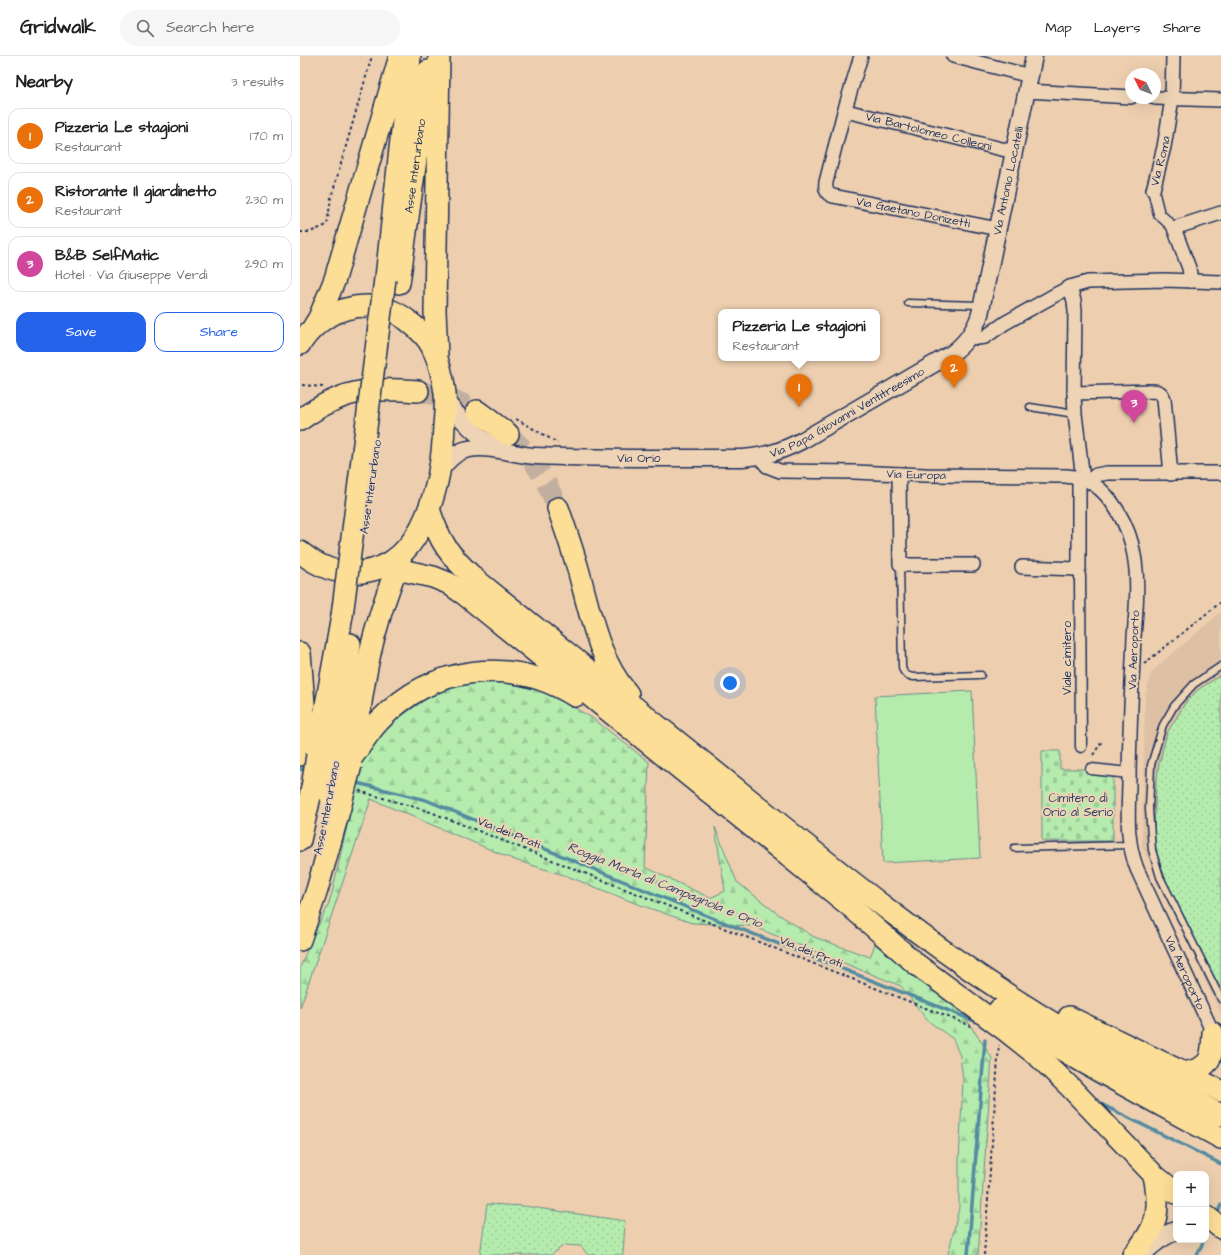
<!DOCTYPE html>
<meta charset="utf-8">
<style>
body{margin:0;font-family:"Architects Daughter",sans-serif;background:#f6f6f6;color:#222}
.controls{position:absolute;right:12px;bottom:12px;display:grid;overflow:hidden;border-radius:8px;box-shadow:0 4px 16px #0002}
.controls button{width:36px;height:36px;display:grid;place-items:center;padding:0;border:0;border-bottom:1px solid #e0e0e0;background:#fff;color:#222;font:20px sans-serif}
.compass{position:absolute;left:825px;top:12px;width:36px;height:36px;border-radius:50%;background:#fff;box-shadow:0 4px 16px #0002;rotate:313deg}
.you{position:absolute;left:430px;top:627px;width:14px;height:14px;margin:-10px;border:3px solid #fff;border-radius:50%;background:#1a73e8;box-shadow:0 0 0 6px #1a73e833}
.badge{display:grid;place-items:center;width:26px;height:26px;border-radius:50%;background:#2563eb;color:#fff;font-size:13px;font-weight:700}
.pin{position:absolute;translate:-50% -33px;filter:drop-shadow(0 1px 2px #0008)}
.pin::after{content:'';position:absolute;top:21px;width:14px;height:12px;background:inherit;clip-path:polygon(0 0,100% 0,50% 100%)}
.popup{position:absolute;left:418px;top:253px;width:162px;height:52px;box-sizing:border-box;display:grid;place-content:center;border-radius:8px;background:#fff;filter:drop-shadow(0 1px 3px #0005);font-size:13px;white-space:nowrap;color:#767676}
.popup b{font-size:15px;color:#222}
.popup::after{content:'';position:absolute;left:50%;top:100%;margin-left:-8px;border:8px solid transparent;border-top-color:#fff}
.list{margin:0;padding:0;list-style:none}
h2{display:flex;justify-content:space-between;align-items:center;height:52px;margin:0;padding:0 16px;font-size:17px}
h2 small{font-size:13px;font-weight:400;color:#767676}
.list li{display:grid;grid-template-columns:26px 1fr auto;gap:12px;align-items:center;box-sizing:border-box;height:56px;margin:0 8px 8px;padding:0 8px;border:1px solid #e0e0e0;border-radius:12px}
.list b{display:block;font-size:15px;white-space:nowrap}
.list p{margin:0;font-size:13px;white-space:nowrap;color:#767676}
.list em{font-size:13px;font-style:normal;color:#767676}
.actions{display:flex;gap:8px;padding:12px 16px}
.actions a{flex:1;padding:9px 0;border:1px solid #2563eb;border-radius:12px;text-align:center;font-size:14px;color:#2563eb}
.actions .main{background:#2563eb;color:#fff}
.icon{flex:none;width:22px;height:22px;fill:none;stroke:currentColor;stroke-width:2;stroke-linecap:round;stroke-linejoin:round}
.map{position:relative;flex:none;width:921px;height:1199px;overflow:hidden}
header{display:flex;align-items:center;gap:24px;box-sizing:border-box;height:56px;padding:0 20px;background:#fff;border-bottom:1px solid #e0e0e0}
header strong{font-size:19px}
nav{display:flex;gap:22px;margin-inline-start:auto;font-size:14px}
.search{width:280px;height:36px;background:#f6f6f6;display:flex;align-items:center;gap:10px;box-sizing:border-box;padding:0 14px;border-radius:22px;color:#767676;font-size:15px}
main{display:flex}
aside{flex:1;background:#fff}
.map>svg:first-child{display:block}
.built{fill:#dec0a4}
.grass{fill:url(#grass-dots);stroke:#688e86}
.forest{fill:url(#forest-firs);stroke:#688e86}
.cemetery{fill:url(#cemetery-stones);stroke:#688e86}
.pitch{fill:#b5ecae;stroke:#688e86}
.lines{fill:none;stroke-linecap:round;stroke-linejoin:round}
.stream{stroke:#528ba1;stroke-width:3.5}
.trunk-tunnel{stroke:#c3af9f;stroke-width:21;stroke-dasharray:21 10;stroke-linecap:butt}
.service-casing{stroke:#1b2f5e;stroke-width:9}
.pedestrian-casing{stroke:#1b2f5e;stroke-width:13}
.minor-casing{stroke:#1b2f5e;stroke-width:16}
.tertiary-casing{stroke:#1b2f5e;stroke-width:19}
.secondary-casing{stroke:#1b2f5e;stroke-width:21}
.trunk-casing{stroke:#1b2f5e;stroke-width:24}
.path{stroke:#1b2f5e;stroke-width:2;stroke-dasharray:3 3;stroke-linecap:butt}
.service{stroke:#eed4b5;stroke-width:6}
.pedestrian{stroke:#eed4b5;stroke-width:10}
.minor{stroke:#eed4b5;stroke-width:13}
.tertiary{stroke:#eed4b5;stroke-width:16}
.secondary{stroke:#eed4b5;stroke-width:18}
.trunk{stroke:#fcde96;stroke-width:21}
.trunk-bridge-casing{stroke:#1b2f5e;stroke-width:24;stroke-linecap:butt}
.trunk-bridge{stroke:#fcde96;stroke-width:21}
.labels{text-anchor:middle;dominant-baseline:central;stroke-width:4;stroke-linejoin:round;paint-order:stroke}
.street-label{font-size:12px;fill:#1b2f5e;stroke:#eed4b5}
.park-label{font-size:12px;fill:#2a4266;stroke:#eed4b5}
.water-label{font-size:13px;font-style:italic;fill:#29466f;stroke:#eed4b5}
</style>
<header>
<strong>Gridwalk</strong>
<div class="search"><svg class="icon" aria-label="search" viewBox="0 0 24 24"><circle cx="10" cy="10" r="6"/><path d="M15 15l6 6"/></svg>Search here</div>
<nav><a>Map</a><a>Layers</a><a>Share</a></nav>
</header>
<main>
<aside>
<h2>Nearby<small>3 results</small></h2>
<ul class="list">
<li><span class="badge" style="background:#e8710a">1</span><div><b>Pizzeria Le stagioni</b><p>Restaurant</p></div><em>170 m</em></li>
<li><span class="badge" style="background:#e8710a">2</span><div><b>Ristorante Il giardinetto</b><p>Restaurant</p></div><em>230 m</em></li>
<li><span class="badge" style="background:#d1479c">3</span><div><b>B&amp;B SelfMatic</b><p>Hotel · Via Giuseppe Verdi</p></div><em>290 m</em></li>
</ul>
<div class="actions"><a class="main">Save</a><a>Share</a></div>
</aside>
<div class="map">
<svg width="921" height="1199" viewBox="0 0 921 1199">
<defs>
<pattern id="grass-dots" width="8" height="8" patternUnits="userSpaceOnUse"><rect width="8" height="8" fill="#b5ecae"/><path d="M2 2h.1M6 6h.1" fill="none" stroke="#9bcb98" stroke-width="1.8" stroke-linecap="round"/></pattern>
<pattern id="forest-firs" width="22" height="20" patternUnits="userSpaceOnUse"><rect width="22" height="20" fill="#b5ecae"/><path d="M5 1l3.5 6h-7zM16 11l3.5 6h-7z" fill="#9bcb98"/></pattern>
<pattern id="cemetery-stones" width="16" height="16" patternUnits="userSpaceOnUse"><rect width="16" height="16" fill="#b5ecae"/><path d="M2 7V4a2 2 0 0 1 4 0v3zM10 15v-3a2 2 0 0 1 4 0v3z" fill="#9bcb98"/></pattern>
</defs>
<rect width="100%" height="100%" fill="#edcfaf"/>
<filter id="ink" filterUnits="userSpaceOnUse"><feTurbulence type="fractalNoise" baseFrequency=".025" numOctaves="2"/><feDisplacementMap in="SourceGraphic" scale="8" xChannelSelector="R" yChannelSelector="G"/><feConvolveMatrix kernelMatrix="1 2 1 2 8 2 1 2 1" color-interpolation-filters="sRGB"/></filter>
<g filter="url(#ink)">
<polygon class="built" points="921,556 921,958 842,790 845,641 852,615"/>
<g class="grass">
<polygon points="921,619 921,934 868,832 857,797 854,779 856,727 859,708 867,677 886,646 899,633"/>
<polygon points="187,1148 224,1150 325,1165 323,1199 288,1199 281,1190 264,1189 251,1199 180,1199"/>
</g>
<polygon class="forest" points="200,625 247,636 292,662 349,706 345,811 410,842 425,835 415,771 437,826 478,858 514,881 570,901 575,888 612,919 630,929 658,951 692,1002 678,1199 648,1199 659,1152 659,1107 663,1023 660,1000 653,983 627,964 601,930 452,870 392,867 335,847 267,820 215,804 71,743 0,952 0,912 11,884 28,850 33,833 48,765 50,743 60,708 76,686 96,664 126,643 157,628"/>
<polygon class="cemetery" points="742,695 760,695 760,713 813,713 813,785 742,785"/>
<polygon class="pitch" points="672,635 680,802 583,807 575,640"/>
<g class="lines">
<g class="stream">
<polyline points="0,713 9,715"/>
<polyline points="53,726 126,744 415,863 680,967"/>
<polyline points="797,1046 921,1108"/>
<polyline points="918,1156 921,1149"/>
<polyline points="668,1199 685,984"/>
<polyline points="897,1199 904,1184"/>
</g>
<g class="trunk-tunnel">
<polyline points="118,335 150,342 177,355"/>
<path d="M208 378C214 384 220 390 226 396 240 412 249 432 258 452"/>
</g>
<defs>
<g id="service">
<polyline points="608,247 680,249"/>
<polyline points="730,351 775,358"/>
<path d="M600 508 602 610C602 616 607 620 613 621L681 619"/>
<polyline points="921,610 894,628 874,650 863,669 851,709 849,753 852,794 860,821 921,943"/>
<polyline points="714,792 830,789"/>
</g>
<g id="pedestrian">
<polyline points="853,134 859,158 874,172"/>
<polyline points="778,512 780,520 781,691"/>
<polyline points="791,713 829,717"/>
</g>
<g id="minor">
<path id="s1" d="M561 0 544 56 526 126C525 132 526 138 533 140L698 173"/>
<polyline points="653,0 730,20"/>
<polyline points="727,35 831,41"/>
<polyline points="855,42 921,44"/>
<path id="s2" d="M544 56H550L714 96"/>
<path id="s3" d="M853 134 864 91 872 43 873 0"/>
<polyline points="891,225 889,212 874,172 921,157"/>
<polyline points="770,231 774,245 775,255 774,337 775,358 783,423"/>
<polyline points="669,280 677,282 685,281 705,267 755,239 770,231 788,226 865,224 921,226"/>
<path d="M774 337 852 335C858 335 862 337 864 343L871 418"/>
<path id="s4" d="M459 400 467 410 480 415 554 416 625 419 766 420C772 421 779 421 784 423 811 434 830 472 834 499 839 525 836 555 834 581 832 630 829 680 829 729 828 760 826 784 837 813L913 977"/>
<polyline points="599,418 600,508 602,509 673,509"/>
<polyline points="789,425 796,419 807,417 921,417"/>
<polyline points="722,511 777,513 779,512 779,422"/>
</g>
<g id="tertiary">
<path d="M145 344C161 362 175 381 198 391"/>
<path id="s5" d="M140 414C149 404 156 395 169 393 192 389 213 399 236 400 305 403 374 402 443 402 467 400 482 395 503 384L651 298C665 288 675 274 680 258L734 0"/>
</g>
<path id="secondary" d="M841 1199C851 1189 862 1179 876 1175"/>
<g id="trunk">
<polyline points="86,222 110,1"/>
<path id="s6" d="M99 227 128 15"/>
<polyline points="14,270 19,262 35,223 100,0"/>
<path d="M0 288C15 265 38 251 65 250 80 249 96 255 107 264 116 271 127 280 132 291 139 305 143 321 145 337 146 348 145 359 144 370 142 422 126 509 62 516 38 519 19 511 0 496"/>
<polyline points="137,299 135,255 139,0"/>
<polyline points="177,355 208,378"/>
<path d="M0 364C41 334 69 331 118 335"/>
<path d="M258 452C265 472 272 492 278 513 290 556 298 604 328 638"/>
<path d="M129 453C140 487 149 499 175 523 270 599 365 676 460 752 546 822 633 892 727 951 789 991 856 1024 921 1059"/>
<polyline points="83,510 133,521 148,527 164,538 550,850 616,908 705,974 739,1001 770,1031 854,1119 876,1137"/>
<polyline points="0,597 4,648 2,699"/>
<path d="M54 697C60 653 65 609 78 567 84 544 93 522 101 500"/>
<polyline points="17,699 42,560"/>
<path d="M53 700C62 688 70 674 80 664 133 609 211 600 275 640"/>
<polyline points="36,702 50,588"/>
<polyline points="0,784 12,732"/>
<polyline points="0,884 17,834 42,744"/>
<polyline points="699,954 757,991 804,1018 921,1082"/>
<polyline points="769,961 921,1035"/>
<path d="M885 1017C912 1011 912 1002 913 977"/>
<polyline points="906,1160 921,1172"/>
<path d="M833 1199C858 1171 861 1155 854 1119"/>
</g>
</defs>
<use href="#service" class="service-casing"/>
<use href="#pedestrian" class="pedestrian-casing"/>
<use href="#minor" class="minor-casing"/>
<use href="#tertiary" class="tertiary-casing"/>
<use href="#secondary" class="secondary-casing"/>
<use href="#trunk" class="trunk-casing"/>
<g class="path">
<polyline points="0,176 10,176 27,169 31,142 72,0"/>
<polyline points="2,329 23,331"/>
<polyline points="216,363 258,387"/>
<polyline points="844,608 921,546"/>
<polyline points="793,699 803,684"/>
<polyline points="59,735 128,755 671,970"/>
<polyline points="684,1199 699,989"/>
</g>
<use href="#service" class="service"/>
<use href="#pedestrian" class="pedestrian"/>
<use href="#minor" class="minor"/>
<use href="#tertiary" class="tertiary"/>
<use href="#secondary" class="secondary"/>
<use href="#trunk" class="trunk"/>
<defs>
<g id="trunk-bridge">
<polyline points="42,560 85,223"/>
<polyline points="12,732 17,699"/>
<polyline points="30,739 36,702"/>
<polyline points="42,743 51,709"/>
</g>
</defs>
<use href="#trunk-bridge" class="trunk-bridge-casing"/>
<use href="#trunk-bridge" class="trunk-bridge"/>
</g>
</g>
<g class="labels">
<g class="street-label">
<text stroke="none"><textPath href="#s2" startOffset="87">Via Bartolomeo Colleoni</textPath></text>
<text stroke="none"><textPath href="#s3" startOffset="30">Via Roma</textPath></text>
<text stroke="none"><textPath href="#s6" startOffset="118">Asse Interurbano</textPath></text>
<text stroke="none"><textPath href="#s5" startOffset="732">Via Antonio Locatelli</textPath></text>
<text stroke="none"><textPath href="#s1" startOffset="230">Via Gaetano Donizetti</textPath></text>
<text stroke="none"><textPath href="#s5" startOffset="426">Via Papa Giovanni Ventitreesimo</textPath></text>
<text stroke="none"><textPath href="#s5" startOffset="207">Via Orio</textPath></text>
<text stroke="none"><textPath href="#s4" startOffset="163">Via Europa</textPath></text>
<text transform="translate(71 431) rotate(-82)">Asse Interurbano</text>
<text transform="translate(834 594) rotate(-88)">Via Aeroporto</text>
<text transform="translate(767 602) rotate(-90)">Viale cimitero</text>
<text transform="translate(27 752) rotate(-79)">Asse Interurbano</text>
<text transform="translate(209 777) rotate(22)">Via dei Prati</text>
<text transform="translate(511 896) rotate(22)">Via dei Prati</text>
<text stroke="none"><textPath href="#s4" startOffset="855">Via Aeroporto</textPath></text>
</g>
<g class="park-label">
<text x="778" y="742">Cimitero di<tspan x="778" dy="14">Orio al Serio</tspan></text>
</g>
<g class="water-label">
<text transform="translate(365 829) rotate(22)">Roggia Morla di Campagnola e Orio</text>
</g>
</g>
</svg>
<div class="controls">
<button>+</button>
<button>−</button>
</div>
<svg class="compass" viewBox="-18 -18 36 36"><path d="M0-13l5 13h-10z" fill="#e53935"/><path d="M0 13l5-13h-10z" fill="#767676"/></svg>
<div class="you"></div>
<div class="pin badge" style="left:499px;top:351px;background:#e8710a">1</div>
<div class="popup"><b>Pizzeria Le stagioni</b>Restaurant</div>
<div class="pin badge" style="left:654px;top:332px;background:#e8710a">2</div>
<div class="pin badge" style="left:834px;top:367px;background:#d1479c">3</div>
</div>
</main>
